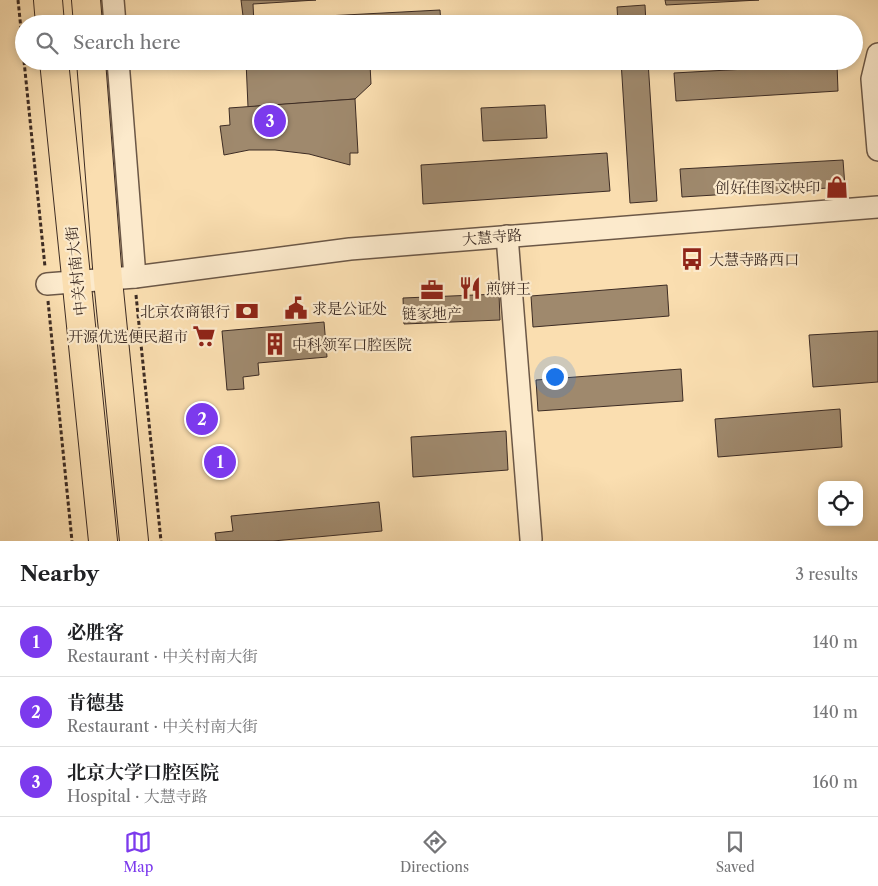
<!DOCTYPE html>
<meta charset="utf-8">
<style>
body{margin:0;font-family:"Libre Caslon Text","Noto Serif SC",serif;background:#f6f6f6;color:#202124}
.controls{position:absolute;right:15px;bottom:15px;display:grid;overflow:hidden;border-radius:10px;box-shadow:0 2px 8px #0003}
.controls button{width:45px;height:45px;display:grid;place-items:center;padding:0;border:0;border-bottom:1px solid #e0e0e0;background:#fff;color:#202124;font:25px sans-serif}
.you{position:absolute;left:554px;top:376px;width:18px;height:18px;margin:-12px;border:4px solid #fff;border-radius:50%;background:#1a73e8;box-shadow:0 0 0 8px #1a73e833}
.badge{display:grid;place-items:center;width:32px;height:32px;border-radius:50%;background:#7c3aed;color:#fff;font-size:16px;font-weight:700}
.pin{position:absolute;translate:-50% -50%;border:2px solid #fff;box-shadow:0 1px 5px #0006}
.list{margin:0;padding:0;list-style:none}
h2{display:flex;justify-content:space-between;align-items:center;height:65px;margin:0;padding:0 20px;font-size:21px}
h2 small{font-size:16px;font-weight:400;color:#757577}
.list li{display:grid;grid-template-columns:32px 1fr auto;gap:15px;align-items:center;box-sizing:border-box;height:70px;padding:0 20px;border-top:1px solid #e0e0e0}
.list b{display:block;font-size:19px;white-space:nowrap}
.list p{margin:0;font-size:16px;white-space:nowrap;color:#757577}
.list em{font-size:16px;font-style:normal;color:#757577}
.icon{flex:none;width:28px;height:28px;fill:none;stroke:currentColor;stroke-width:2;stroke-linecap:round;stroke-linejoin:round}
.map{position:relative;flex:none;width:878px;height:541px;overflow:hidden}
.search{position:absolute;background:#fff;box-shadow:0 2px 8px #0003;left:15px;right:15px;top:15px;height:55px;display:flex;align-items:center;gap:12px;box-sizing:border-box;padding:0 18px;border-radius:28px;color:#757577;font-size:19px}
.sheet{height:275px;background:#fff}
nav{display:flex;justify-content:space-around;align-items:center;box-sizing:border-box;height:70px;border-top:1px solid #e0e0e0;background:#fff;font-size:14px;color:#757577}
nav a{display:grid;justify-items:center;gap:2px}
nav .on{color:#7c3aed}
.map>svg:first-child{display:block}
.building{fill:#9f896d;stroke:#3d2c24}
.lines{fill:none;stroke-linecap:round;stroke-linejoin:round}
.minor-casing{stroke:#6c5847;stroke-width:24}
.major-casing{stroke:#3d2c24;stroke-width:30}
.path{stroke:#3d2c24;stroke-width:3;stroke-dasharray:4 2.5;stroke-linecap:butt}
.minor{stroke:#fceacc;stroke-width:21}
.major{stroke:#fadeb0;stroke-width:28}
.labels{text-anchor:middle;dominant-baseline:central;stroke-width:4.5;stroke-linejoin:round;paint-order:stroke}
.poi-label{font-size:15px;fill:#3d2c24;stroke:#fceacc;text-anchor:start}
.street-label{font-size:15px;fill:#3d2c24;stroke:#fceacc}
</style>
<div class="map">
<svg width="878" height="541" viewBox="0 0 878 541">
<rect width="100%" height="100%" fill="#fadeb0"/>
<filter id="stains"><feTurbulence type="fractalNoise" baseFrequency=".004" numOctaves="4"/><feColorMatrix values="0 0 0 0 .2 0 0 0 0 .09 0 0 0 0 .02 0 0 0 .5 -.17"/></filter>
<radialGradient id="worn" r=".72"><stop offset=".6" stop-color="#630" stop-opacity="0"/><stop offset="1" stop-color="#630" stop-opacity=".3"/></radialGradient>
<g class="building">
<polygon points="241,0 316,0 253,4 254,24 244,24"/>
<polygon points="665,0 759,0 666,5"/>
<polygon points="645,5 646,24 618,24 617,7"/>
<polygon points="440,10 441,24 327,24 326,16"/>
<polygon points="246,61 411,61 370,64 371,84 355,99 248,107"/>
<polygon points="621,61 648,61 657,201 630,203"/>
<polygon points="837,64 838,91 676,101 674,73"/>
<polygon points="355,99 358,153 350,153 350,165 309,154 275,150 249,150 224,155 220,126 230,125 229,108"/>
<polygon points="545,105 547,138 483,141 481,108"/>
<polygon points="607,153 610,191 423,204 421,165"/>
<polygon points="843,160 845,187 682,197 680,169"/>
<polygon points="667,285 669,316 533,327 531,296"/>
<polygon points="499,294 500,320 404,324 403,298"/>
<polygon points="324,322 327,357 258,363 259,375 243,377 244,389 227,390 222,331"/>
<polygon points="878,331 878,382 813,387 809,335"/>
<polygon points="681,369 683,401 538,411 536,380"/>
<polygon points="840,409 842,447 718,457 715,419"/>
<polygon points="506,431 508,470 413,477 411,437"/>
<polygon points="379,502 382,531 273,541 216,541 215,533 233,531 231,516"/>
</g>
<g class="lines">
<defs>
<g id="minor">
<polyline points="113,0 115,24"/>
<polyline points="878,54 872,79 878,150"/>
<polyline points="118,61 135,277"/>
<polyline points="507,236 531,539"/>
<polyline points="47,284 135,277 350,249 878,207"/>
</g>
<g id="major">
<polyline points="48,0 50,24"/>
<polyline points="86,0 88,24"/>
<polyline points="54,61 103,541"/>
<polyline points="91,61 108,280 134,541"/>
</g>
</defs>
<use href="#minor" class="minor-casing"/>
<use href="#major" class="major-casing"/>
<g class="path">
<polyline points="18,0 24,58"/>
<polyline points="24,61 45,267"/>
<polyline points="136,295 161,541"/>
<polyline points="48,301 72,541"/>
</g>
<use href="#minor" class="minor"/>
<use href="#major" class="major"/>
</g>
<defs>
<symbol id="shop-bare" viewBox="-9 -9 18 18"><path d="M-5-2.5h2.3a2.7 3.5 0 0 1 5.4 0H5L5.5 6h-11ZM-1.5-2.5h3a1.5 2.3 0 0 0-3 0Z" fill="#8f2418" stroke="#fceacc" stroke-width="2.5" paint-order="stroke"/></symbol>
<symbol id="bus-bare" viewBox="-9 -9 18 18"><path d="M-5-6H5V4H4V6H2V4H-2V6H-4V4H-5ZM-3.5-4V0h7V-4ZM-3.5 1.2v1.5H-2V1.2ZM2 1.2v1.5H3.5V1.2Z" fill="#8f2418" stroke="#fceacc" stroke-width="2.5" paint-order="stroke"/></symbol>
<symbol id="restaurant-bare" viewBox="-9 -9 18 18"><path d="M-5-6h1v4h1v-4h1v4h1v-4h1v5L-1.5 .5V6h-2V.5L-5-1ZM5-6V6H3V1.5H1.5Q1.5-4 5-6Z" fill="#8f2418" stroke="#fceacc" stroke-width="2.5" paint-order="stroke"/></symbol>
<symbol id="office-bare" viewBox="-9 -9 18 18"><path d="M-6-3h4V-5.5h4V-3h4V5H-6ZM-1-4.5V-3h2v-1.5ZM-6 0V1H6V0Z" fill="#8f2418" stroke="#fceacc" stroke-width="2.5" paint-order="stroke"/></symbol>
<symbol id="civic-bare" viewBox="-9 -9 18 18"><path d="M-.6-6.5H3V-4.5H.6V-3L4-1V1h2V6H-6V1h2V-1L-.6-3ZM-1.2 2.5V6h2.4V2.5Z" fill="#8f2418" stroke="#fceacc" stroke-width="2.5" paint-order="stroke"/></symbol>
<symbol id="bank-bare" viewBox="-9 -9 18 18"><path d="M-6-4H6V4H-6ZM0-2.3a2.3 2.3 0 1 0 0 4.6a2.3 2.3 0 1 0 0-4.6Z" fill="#8f2418" stroke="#fceacc" stroke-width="2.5" paint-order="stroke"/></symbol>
<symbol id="supermarket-bare" viewBox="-9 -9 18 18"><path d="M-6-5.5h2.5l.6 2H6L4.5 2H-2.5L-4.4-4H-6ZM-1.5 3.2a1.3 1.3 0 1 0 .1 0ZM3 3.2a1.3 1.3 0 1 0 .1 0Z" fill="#8f2418" stroke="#fceacc" stroke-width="2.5" paint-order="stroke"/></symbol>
<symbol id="building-bare" viewBox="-9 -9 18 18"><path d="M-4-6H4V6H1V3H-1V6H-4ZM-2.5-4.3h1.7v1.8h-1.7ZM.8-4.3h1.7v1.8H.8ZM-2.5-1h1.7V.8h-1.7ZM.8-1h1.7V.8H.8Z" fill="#8f2418" stroke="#fceacc" stroke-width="2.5" paint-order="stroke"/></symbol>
</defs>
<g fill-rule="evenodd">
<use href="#shop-bare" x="821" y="171" width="32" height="32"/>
<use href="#bus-bare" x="676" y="243" width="32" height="32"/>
<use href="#restaurant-bare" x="454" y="272" width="32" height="32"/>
<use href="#office-bare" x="416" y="274" width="32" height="32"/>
<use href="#civic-bare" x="280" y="292" width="32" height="32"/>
<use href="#bank-bare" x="231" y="295" width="32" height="32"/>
<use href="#supermarket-bare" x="188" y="320" width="32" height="32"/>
<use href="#building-bare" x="259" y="328" width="32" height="32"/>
</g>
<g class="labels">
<g class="poi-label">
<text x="820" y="187" text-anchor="end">创好佳图文快印</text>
<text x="709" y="259">大慧寺路西口</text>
<text x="486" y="288">煎饼王</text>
<text x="312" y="308">求是公证处</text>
<text x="230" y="311" text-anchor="end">北京农商银行</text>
<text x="432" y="313" text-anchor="middle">链家地产</text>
<text x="188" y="336" text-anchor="end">开源优选便民超市</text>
<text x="292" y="344">中科领军口腔医院</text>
</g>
<g class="street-label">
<text transform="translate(492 237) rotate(-5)">大慧寺路</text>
<text transform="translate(76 271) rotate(-96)">中关村南大街</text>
</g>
</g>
<rect width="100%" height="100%" filter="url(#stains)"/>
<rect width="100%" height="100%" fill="url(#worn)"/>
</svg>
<div class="controls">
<button><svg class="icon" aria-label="locate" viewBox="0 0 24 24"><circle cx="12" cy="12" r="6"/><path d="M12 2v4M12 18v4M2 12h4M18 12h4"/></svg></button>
</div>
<div class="you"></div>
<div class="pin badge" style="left:220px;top:462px">1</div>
<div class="pin badge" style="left:202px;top:419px">2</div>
<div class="pin badge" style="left:270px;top:121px">3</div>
<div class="search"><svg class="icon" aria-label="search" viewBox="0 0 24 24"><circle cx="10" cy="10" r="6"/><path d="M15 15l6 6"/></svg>Search here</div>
</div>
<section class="sheet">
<h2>Nearby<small>3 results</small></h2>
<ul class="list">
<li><span class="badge">1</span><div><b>必胜客</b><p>Restaurant · 中关村南大街</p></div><em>140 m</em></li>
<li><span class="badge">2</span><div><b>肯德基</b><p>Restaurant · 中关村南大街</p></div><em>140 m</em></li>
<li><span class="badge">3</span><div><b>北京大学口腔医院</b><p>Hospital · 大慧寺路</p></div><em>160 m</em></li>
</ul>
</section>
<nav>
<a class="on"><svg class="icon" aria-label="map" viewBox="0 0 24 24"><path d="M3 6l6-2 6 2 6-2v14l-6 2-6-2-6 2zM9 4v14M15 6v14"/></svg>Map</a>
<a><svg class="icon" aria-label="directions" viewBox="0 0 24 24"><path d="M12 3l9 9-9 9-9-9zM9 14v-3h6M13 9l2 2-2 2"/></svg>Directions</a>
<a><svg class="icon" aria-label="saved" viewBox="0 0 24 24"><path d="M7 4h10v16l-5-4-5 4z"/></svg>Saved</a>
</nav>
